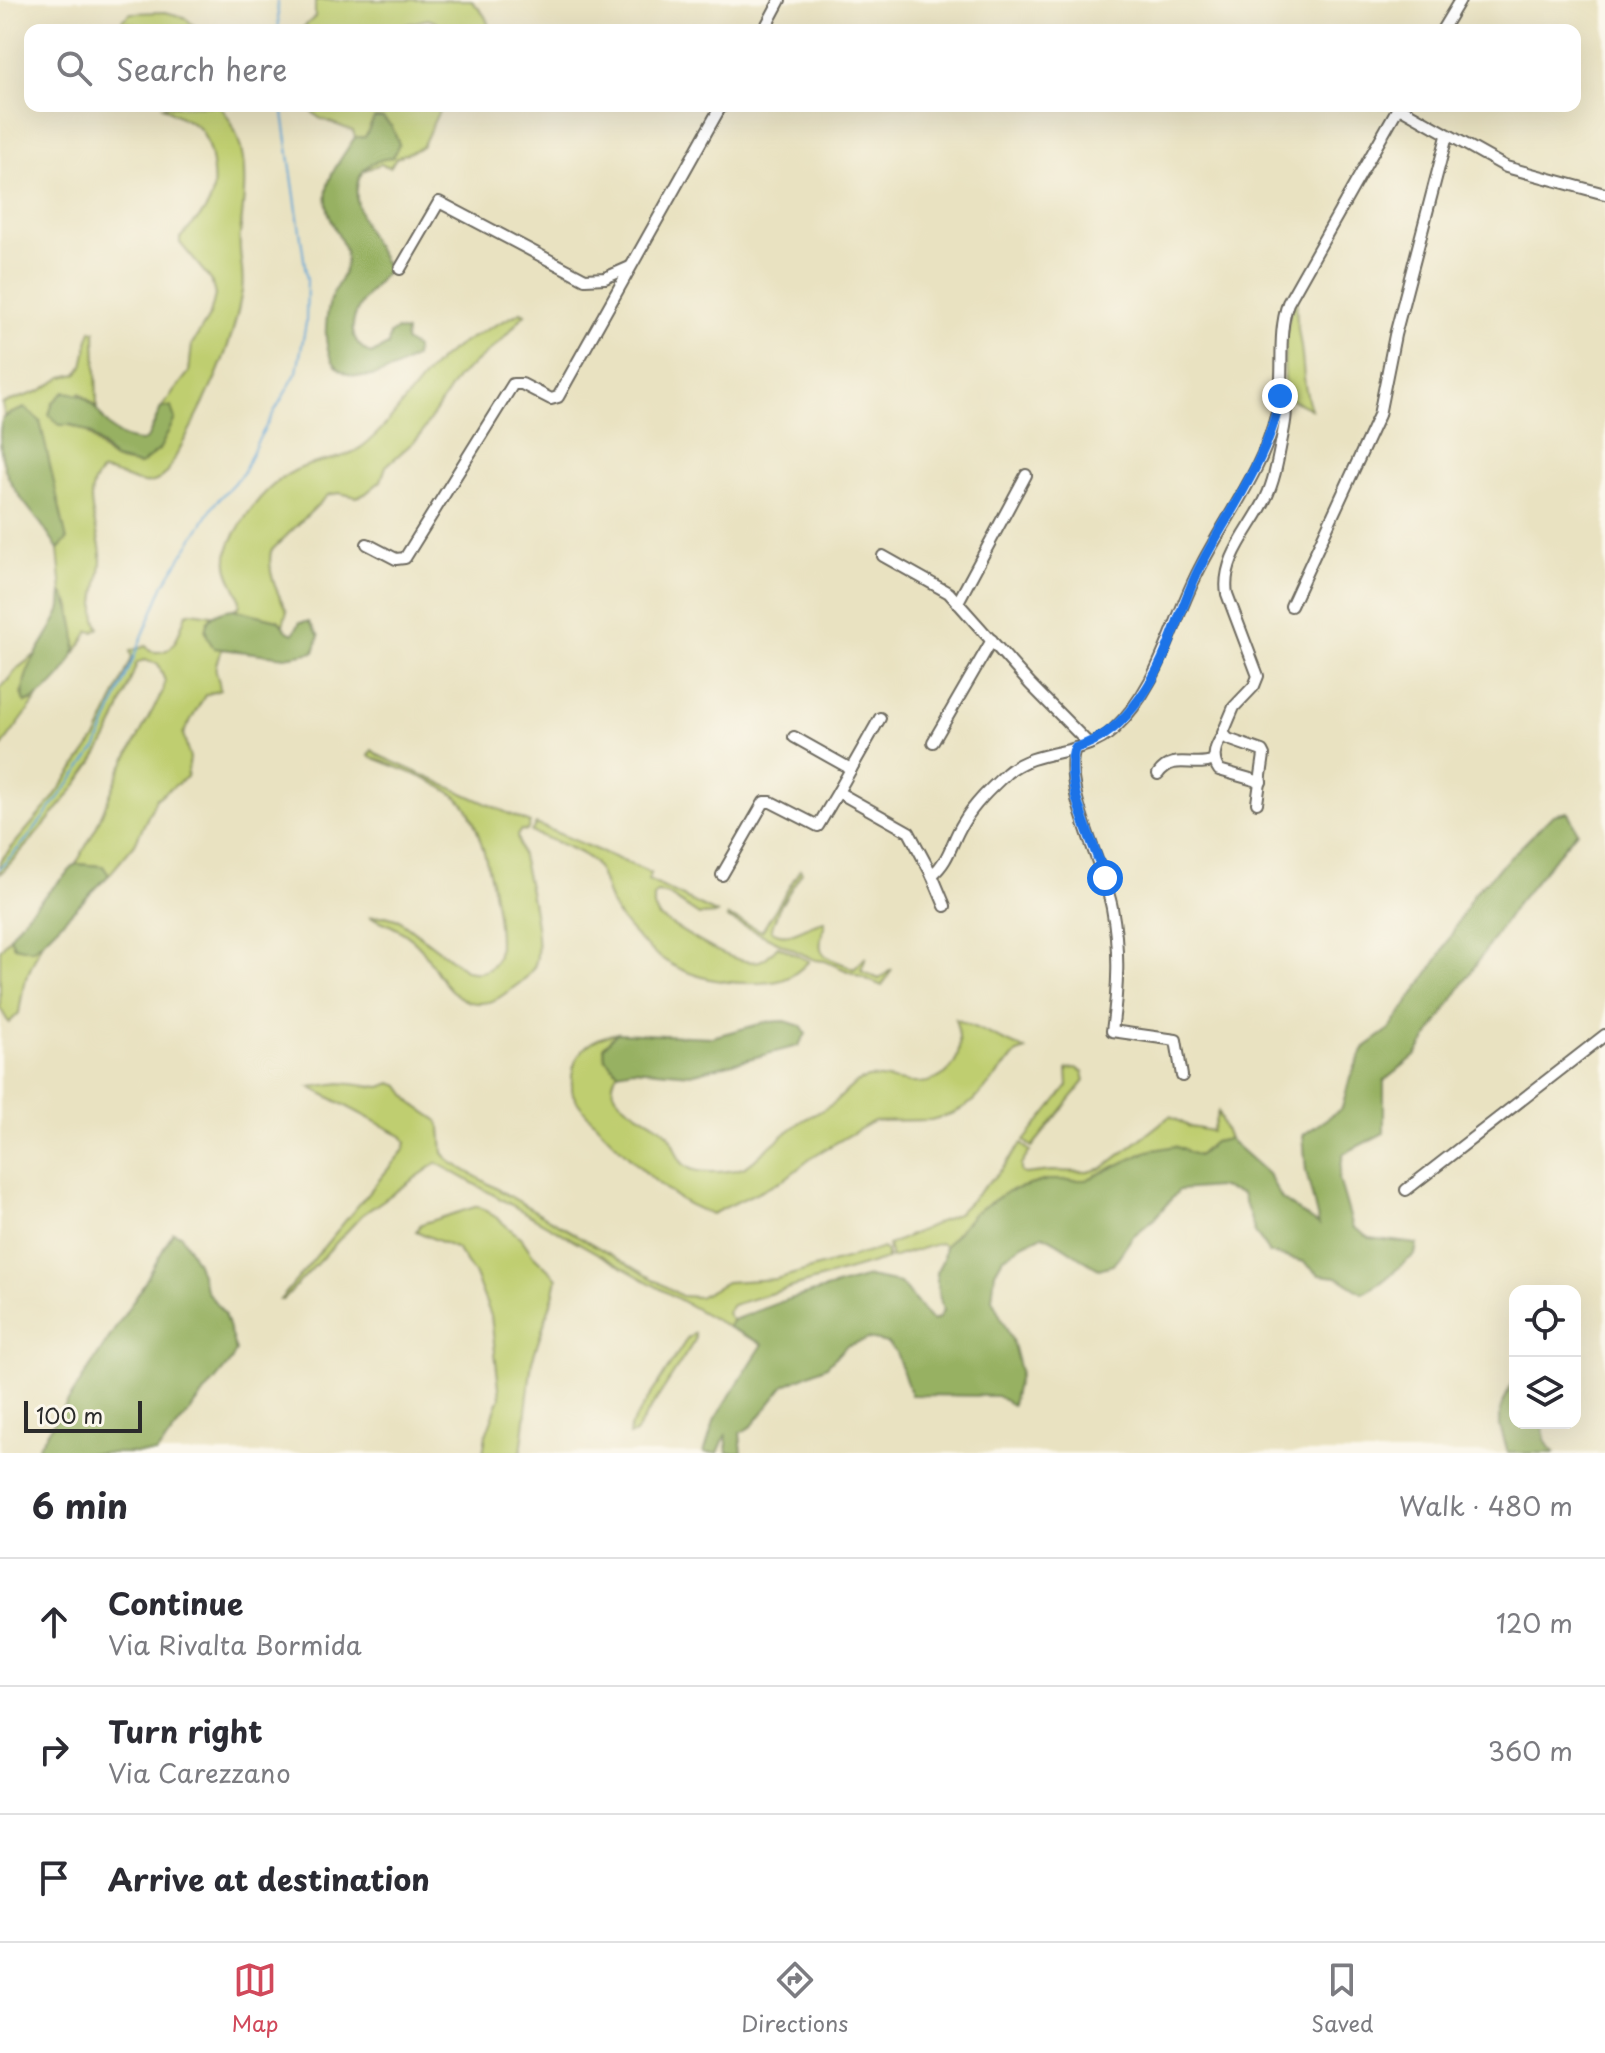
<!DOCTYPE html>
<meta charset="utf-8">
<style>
body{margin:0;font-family:"Playpen Sans",sans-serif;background:#f2f2f3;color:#2b2b33}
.controls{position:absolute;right:24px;bottom:24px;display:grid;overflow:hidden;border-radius:16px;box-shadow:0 8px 32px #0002}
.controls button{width:72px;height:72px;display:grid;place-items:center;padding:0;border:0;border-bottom:2px solid #e1e1e2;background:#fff;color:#2b2b33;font:40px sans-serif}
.scale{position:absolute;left:24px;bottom:20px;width:118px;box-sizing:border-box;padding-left:8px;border:4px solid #2b2b2b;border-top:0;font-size:22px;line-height:28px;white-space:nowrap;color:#2b2b2b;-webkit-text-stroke:6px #fbf7ec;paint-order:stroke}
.stop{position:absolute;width:24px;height:24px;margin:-18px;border:6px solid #1a73e8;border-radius:50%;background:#fff}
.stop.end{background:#1a73e8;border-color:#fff;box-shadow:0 2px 8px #0008}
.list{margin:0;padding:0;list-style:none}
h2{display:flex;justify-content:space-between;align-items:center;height:104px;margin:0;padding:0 32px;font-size:34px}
h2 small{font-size:26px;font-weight:400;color:#7c7c81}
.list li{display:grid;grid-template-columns:52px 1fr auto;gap:24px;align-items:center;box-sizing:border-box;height:128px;padding:0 32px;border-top:2px solid #e1e1e2}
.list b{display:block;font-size:30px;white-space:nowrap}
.list p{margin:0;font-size:26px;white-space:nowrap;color:#7c7c81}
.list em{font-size:26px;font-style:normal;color:#7c7c81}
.icon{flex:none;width:44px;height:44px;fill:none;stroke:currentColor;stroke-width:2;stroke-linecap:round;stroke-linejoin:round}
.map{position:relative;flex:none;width:1605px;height:1453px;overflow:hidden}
.search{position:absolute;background:#fff;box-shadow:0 8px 32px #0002;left:24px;right:24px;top:24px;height:88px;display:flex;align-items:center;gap:20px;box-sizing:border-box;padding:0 28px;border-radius:16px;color:#7c7c81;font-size:30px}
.sheet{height:488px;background:#fff}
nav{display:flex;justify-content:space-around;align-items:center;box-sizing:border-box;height:112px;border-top:2px solid #e1e1e2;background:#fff;font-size:22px;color:#7c7c81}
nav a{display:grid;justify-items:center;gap:4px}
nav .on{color:#d1495b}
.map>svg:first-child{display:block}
.green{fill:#bfce70;stroke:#757c4e;stroke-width:2}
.forest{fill:#97b162;stroke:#616e46;stroke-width:2}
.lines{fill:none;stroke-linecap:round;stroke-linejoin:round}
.stream{stroke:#61a5d6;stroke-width:2}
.minor-casing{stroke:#6e6b60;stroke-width:14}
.minor{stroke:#fff;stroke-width:10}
.route{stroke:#1a73e8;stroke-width:10}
</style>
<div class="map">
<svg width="1605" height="1453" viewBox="0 0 1605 1453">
<rect width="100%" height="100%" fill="#fbf7ec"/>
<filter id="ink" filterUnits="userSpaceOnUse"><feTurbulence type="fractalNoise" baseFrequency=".0125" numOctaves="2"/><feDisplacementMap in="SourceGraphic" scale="16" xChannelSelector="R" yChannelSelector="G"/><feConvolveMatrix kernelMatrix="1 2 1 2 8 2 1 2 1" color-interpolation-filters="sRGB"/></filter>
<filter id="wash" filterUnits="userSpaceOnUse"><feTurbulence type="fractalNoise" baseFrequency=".006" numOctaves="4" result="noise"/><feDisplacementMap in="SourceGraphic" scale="32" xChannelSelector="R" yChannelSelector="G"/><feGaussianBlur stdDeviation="1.8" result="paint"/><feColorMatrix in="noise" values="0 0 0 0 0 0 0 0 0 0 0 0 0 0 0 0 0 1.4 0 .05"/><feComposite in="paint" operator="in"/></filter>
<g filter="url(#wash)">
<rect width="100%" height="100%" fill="#e9e2c1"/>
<g class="green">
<path d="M315 0H471C478 8 491 19 488 30H455L428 19 384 30H300L315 17Z"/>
<polygon points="165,12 184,17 199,30 157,30 129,23 122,24 122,20 131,13"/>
<path d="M163 106H220C252 145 245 189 240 235 238 254 245 273 242 291 231 359 199 412 167 473 145 496 127 473 102 471 79 494 99 527 101 554 103 578 88 604 99 628L94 632 89 631 76 652 71 607 62 592 58 549 67 540 25 408 5 416 2 404 40 391 63 377 77 374 83 366 91 330 95 331 97 407 80 393 60 424C95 426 91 445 114 459 121 463 133 463 140 465L170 407 161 408 189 372 192 344 210 315 215 295 211 280 180 243V238C209 207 219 202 211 158 209 149 206 135 200 129 189 119 174 116 163 106Z"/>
<polygon points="306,106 429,106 440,109 422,147 396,158 390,167 380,164 363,171 372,163 370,130 365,138 355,137 353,131 319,118"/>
<path d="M1295 294 1297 297C1295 315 1298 329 1301 347 1304 369 1303 388 1311 409L1290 399C1278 374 1287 320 1295 294Z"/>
<path d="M521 312 525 314 501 341 457 378 419 437 386 466 381 481 365 494 357 497 339 493 328 495 271 551C267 574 277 592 287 611L283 625 278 620 233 609 239 607C245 588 214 575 233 538 249 508 273 477 306 466 326 459 346 459 363 446 394 422 413 385 441 359 463 339 495 326 521 312Z"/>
<path d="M192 612 212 615 205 630 214 647 222 649C210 676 218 667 220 690L205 695 183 734 190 758 187 777 156 799 135 844 109 875 102 866 76 864 96 828 120 771 163 691 165 681 158 664 144 660 137 663C126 692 117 722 101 749 76 791 34 838 0 874V861L51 801 97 737 132 658 130 651 146 646 150 651C176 657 178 634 186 614Z"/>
<polygon points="36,654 21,694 25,703 37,699 0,749 0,689 18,668"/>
<path d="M372 750 380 756 530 823 527 831 521 830 517 835C523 864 546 942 534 967 527 980 514 987 503 995 490 1005 471 1006 458 996 440 983 434 965 421 948 408 933 388 923 369 917L386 916 399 920 467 971C479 974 492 972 497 958 506 932 482 823 463 803 444 782 396 768 369 756Z"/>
<path d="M536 824 651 873 648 880 718 914 699 915 667 894 657 893 654 897V907L659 917C680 929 741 973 764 959 769 956 774 950 778 946L809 961C789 982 778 983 749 983 690 983 650 960 615 911 605 896 605 874 592 861 581 850 547 839 531 832Z"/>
<path d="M800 869 802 872 779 908 771 930C789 943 806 924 824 921L825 924C813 959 825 955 854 969L866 957 861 971 879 979 892 969 882 986 825 961 815 960 727 918 728 916 762 931Z"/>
<polygon points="10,937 14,946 31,949 42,942 24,983 19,1013 9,1023 0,1008 0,950"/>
<path d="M955 1019 1026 1050 1017 1053 974 1101 952 1114 931 1120 874 1121 815 1155 785 1179 712 1214C696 1209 681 1201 668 1191 649 1177 580 1113 573 1094 571 1088 572 1082 572 1076 575 1049 592 1038 617 1033L604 1046 605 1058 618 1072C595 1102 655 1117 668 1134 677 1147 675 1162 691 1169 702 1174 728 1172 739 1169 747 1168 754 1161 759 1156 773 1144 787 1131 802 1121 812 1115 824 1110 834 1103 843 1096 851 1084 862 1080 885 1070 914 1096 945 1074 963 1061 961 1037 955 1019Z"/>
<polygon points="1076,1068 1083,1072 1085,1081 1032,1147 1024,1141 1068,1086 1067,1069"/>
<polygon points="340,1083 381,1087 391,1083 400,1086 412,1103 437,1120 441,1128 443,1153 451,1162 682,1296 699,1297 726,1282 776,1279 883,1248 887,1252 887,1259 732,1305 727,1312 729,1317 733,1320 728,1327 437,1163 362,1215 283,1300 280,1300 403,1151 406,1143 403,1137 395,1132 310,1087"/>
<polygon points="1218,1112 1229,1139 1214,1142 1198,1156 1148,1151 1086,1180 1047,1180 1009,1191 974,1213 945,1246 940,1243 891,1258 888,1245 957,1214 1002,1169 1021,1144 1030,1151 1021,1165 1021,1172 1025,1174 1051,1171 1088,1172 1103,1168 1170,1116 1190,1127 1212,1131"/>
<polygon points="478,1206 497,1218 521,1238 533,1255 557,1278 553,1297 532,1361 521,1453 483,1453 486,1435 500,1397 491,1316 475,1275 457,1249 416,1231 421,1224"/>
<polygon points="695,1333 695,1340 635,1433 629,1436 630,1427 687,1339"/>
</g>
<g class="forest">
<path d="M374 118H383L392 127 399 144 393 157C385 159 376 160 369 165 338 190 373 244 389 269 370 292 329 330 371 354L388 345 390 334 396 330 406 332 405 341 416 348 415 357C355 397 312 375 330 301 334 287 346 276 346 261 347 249 339 237 334 226 315 188 335 169 355 137H365Z"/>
<path d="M64 392C107 394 97 441 143 441L148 437 161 408 171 407 175 419 159 450 140 465 114 459 90 433 72 425H60L49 415 53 402Z"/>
<path d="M25 408 40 421 67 540 58 549C34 506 0 491 0 436 0 430 0 424 3 419 8 413 18 411 25 408Z"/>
<path d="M62 592C70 605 80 639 74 654 67 673 43 697 25 703 15 674 50 637 60 611 62 605 61 598 62 592Z"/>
<path d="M233 609 278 620 287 631 293 634 300 622H309L319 636 314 652 285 657 214 648C197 626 209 612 233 609Z"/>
<path d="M1568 812 1577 831 1515 906 1415 1056 1384 1081V1133L1343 1154 1339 1179 1353 1227 1370 1238 1417 1244 1415 1255C1396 1267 1384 1285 1362 1293L1337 1277 1319 1275 1304 1262 1269 1253 1255 1232 1242 1194 1218 1187 1179 1190 1153 1220 1133 1236 1113 1265 1099 1269C1079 1259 1064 1244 1043 1235L1024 1244 1003 1258 995 1272 992 1299 1012 1340 1020 1371 1012 1405 997 1396 911 1395 896 1352 887 1343 868 1339 846 1346 827 1366 785 1385 752 1426 740 1433 742 1453H728L726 1434 718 1453H704L715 1419 763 1344 728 1327 733 1320 786 1300 868 1277 900 1283 932 1321 938 1319 943 1311 937 1287V1271L943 1259 945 1246 974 1213 1009 1191 1047 1180H1086L1148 1151 1175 1146 1198 1156 1214 1142 1229 1139 1268 1174 1282 1199 1319 1225 1306 1171 1303 1135 1342 1108 1350 1077 1365 1047 1390 1029 1439 957 1474 893 1553 815Z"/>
<polygon points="76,864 103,866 109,875 42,942 32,950 14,946 10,937 27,914"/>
<polygon points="785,1021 801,1026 806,1034 798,1046 691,1074 633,1069 618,1072 605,1058 604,1046 617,1033 712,1037 767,1022"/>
<polygon points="173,1232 181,1235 197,1263 207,1292 224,1313 236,1351 231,1361 156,1453 44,1453 38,1447 141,1289"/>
<path d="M1515 1375V1423H1543C1543 1436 1545 1444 1555 1453H1508L1500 1426V1411Z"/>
</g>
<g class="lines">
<g class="stream">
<polyline points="277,0 279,30"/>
<polyline points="0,868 27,839 97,747 164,584 216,502 243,473 257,442 297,372 306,323 307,280 282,106"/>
</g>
</g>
</g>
<g filter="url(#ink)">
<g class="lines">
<defs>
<g id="minor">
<polyline points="764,30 780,0"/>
<polyline points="1442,30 1460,0"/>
<polyline points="1399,107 1506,167 1605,194"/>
<polyline points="400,269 439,202 585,279 605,278 630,267"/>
<polyline points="367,544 396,559 405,558 513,384 522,384 551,399 558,397 721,106"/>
<polyline points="883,556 949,593 1030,684 1089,744"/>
<polyline points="958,602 1026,475"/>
<polyline points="1291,606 1379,415 1395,335 1447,136"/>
<polyline points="880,718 838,792 909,832 932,875 945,906"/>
<path d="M1224 735C1215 744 1211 759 1219 770L1261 782"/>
<polyline points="794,737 851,769"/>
<polyline points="933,742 992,640"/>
<path d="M1075 748C1061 787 1104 865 1112 908 1120 950 1118 989 1112 1031L1176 1040 1182 1076"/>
<path d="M1158 774C1174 752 1193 769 1214 760"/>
<path d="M1257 803 1264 755 1262 751 1228 739 1223 733 1234 707 1254 686 1258 676 1227 594C1221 558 1252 528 1266 498 1275 479 1278 458 1282 438 1285 423 1288 411 1283 396"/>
<polyline points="722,875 764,802 771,802 818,826 838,792"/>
<path d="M932 875C950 860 951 842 963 823 974 804 991 788 1007 773 1037 747 1084 757 1113 730 1162 684 1171 621 1202 564 1228 514 1264 468 1277 412 1286 376 1276 338 1288 303L1399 106"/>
<polyline points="1406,1190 1605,1035"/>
</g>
</defs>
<use href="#minor" class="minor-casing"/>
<use href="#minor" class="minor"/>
</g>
</g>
<g class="lines" filter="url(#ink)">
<path class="route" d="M1105 878C1094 841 1062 785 1075 748 1105 739 1123 722 1141 697 1168 660 1178 614 1197 573 1226 513 1268 463 1280 396"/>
</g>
</svg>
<div class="controls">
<button><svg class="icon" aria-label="locate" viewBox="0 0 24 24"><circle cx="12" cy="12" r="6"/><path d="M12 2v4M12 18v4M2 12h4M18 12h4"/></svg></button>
<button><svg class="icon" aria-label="layers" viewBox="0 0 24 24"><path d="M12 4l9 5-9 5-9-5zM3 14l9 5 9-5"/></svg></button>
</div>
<div class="scale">100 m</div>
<div class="stop" style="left:1105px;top:878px"></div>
<div class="stop end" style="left:1280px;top:396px"></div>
<div class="search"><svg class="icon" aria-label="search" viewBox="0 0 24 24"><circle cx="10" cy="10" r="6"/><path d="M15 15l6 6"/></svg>Search here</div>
</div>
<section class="sheet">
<h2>6 min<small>Walk · 480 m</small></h2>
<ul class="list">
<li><svg class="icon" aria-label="ahead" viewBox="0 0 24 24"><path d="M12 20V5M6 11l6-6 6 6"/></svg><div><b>Continue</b><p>Via Rivalta Bormida</p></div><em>120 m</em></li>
<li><svg class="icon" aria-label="right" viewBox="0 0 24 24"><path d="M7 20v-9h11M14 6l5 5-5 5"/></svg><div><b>Turn right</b><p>Via Carezzano</p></div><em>360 m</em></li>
<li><svg class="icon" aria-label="arrive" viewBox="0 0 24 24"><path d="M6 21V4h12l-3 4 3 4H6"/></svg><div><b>Arrive at destination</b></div></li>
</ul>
</section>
<nav>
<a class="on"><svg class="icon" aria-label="map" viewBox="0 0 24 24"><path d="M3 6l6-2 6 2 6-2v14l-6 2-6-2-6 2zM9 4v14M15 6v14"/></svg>Map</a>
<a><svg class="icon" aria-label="directions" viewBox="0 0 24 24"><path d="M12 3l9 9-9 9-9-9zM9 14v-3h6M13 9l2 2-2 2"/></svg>Directions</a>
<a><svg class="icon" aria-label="saved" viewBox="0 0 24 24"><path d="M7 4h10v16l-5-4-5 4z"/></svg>Saved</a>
</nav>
